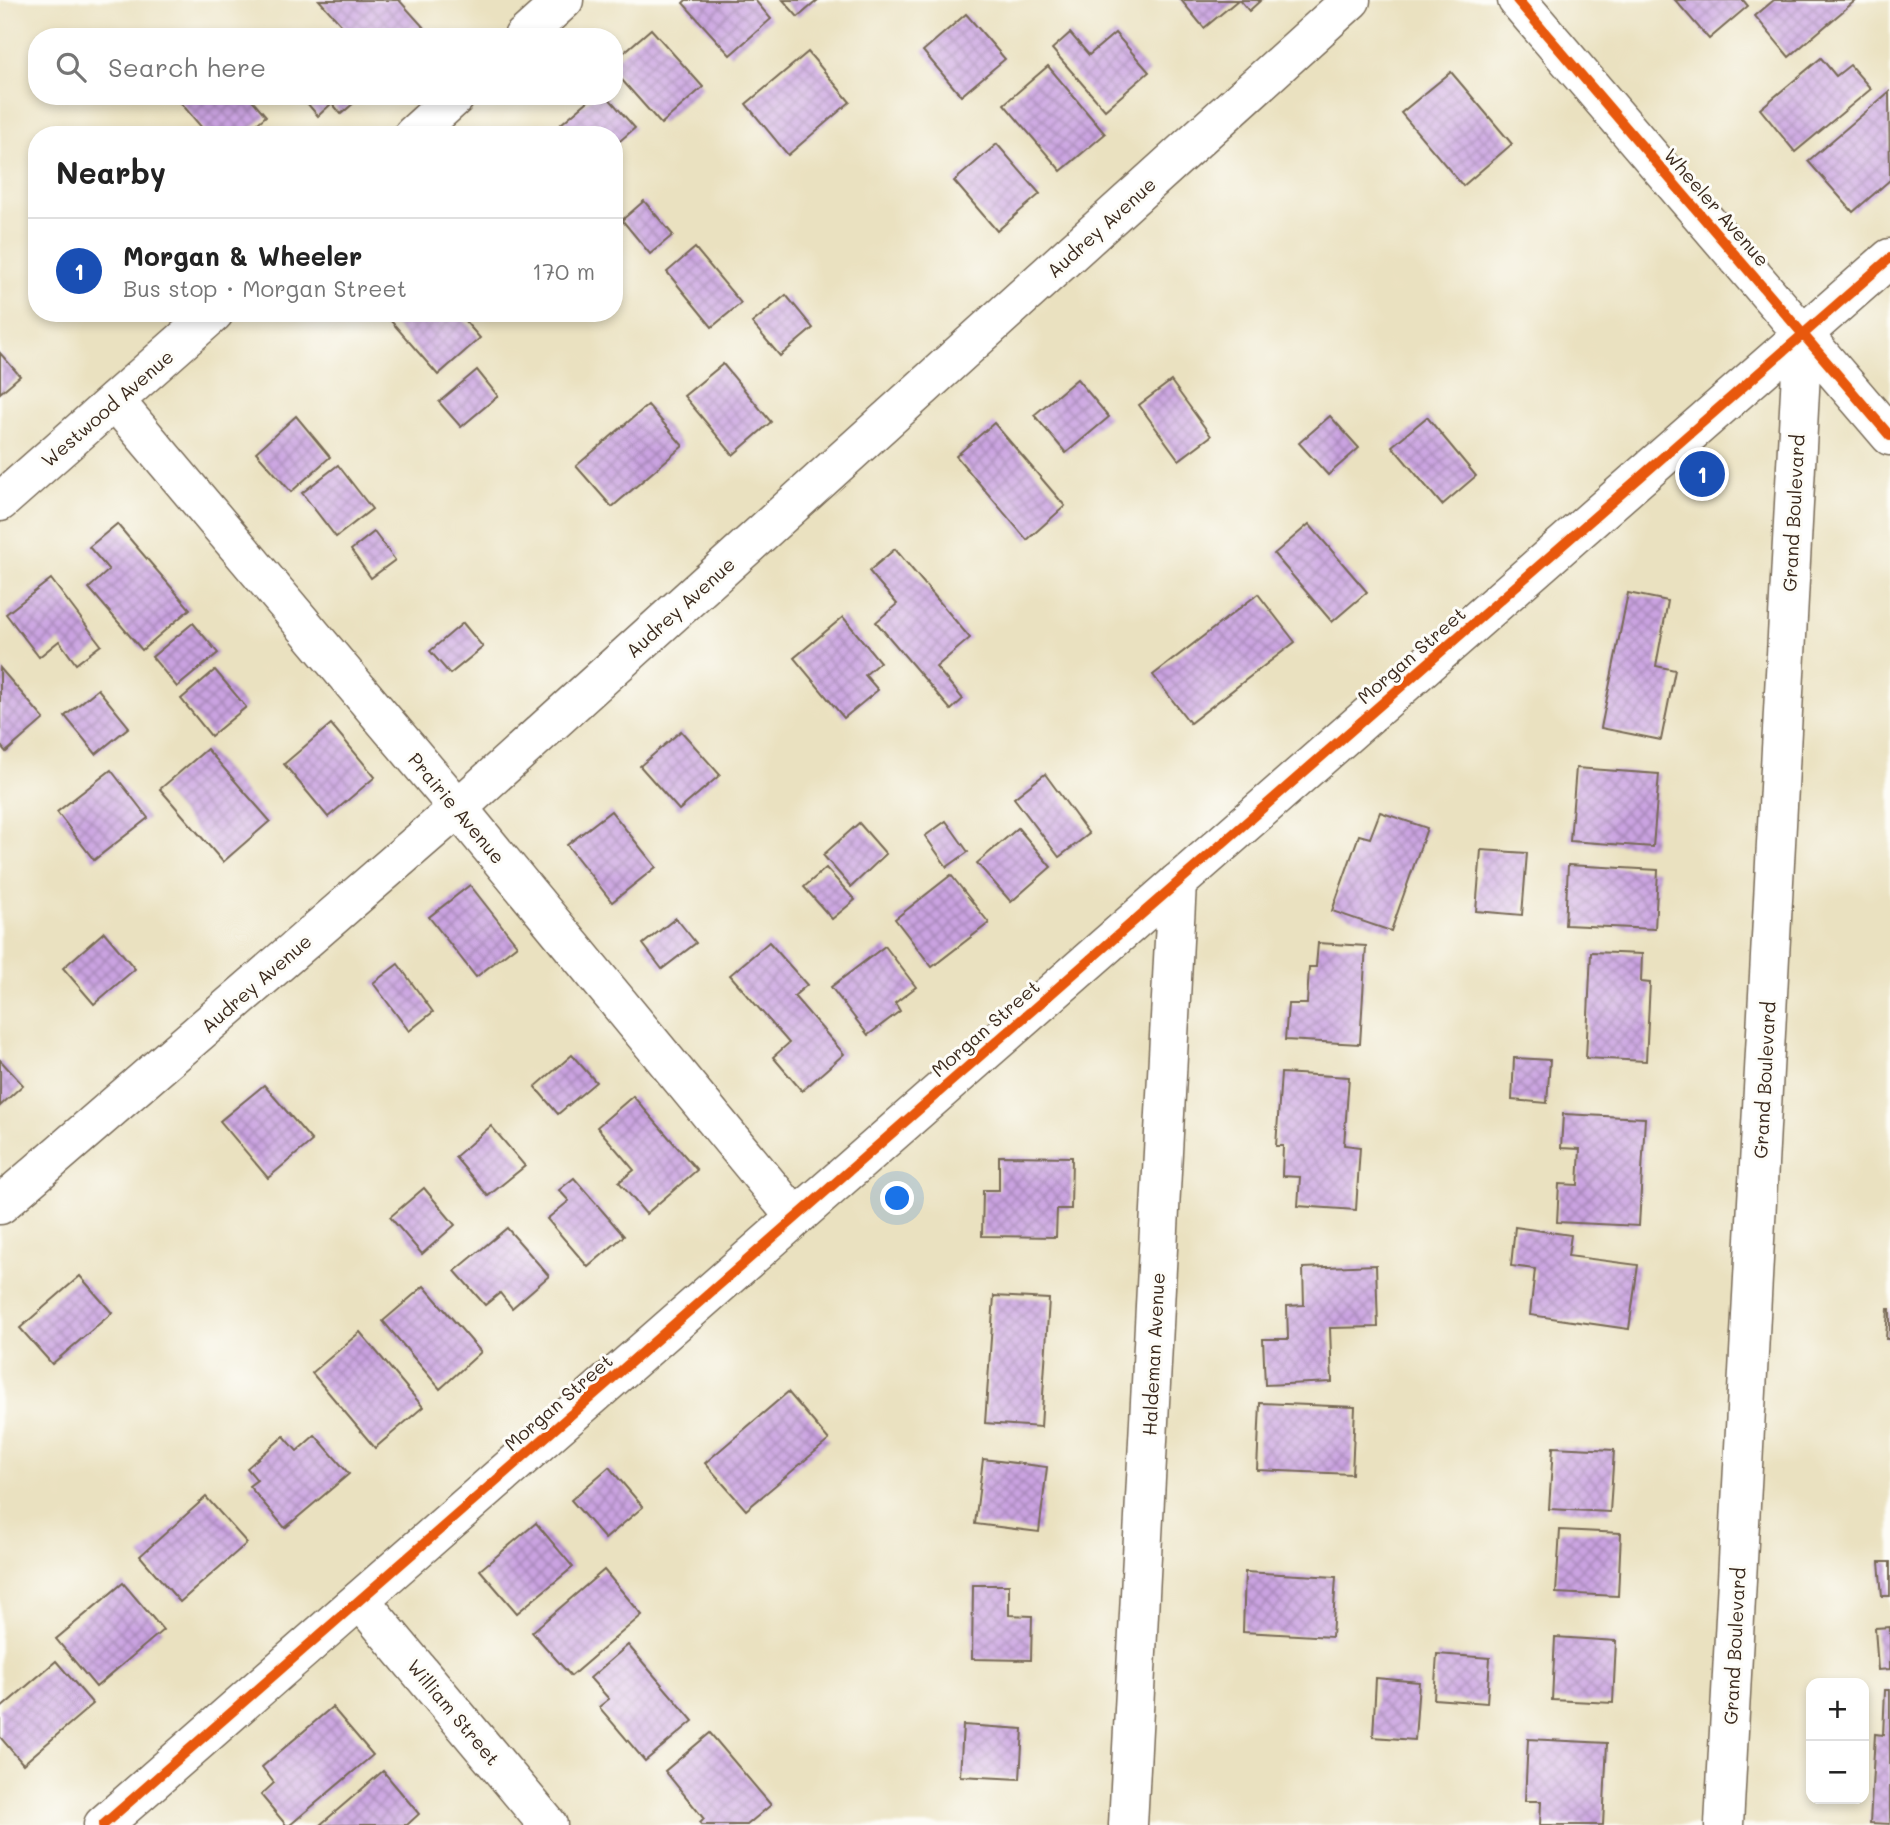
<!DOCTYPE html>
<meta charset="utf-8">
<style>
body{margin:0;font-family:Mali,sans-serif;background:#f2f2f2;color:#222}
.controls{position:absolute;right:21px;bottom:21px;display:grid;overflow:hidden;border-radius:14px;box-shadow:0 4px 10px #0003}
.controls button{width:63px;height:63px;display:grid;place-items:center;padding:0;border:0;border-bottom:2px solid #e0e0e0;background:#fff;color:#222;font:35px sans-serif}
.you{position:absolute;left:898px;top:1199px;width:24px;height:24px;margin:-18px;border:5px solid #fff;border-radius:50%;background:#1a73e8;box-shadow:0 0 0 10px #1a73e833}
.badge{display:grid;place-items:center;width:46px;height:46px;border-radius:50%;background:#7c3aed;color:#fff;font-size:23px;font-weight:700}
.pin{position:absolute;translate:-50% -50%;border:4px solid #fff;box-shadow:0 2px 7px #0006}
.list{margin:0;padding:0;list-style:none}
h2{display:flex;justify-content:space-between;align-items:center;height:91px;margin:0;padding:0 28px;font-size:30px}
h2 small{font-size:23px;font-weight:400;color:#767676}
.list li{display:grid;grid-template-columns:46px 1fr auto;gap:21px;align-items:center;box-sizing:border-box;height:105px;padding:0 28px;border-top:2px solid #e0e0e0}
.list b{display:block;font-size:26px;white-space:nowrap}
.list p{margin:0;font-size:23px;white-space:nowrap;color:#767676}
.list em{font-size:23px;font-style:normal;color:#767676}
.icon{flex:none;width:38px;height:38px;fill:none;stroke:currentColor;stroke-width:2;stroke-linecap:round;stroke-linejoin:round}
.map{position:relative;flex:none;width:1890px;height:1825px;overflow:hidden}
.search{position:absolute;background:#fff;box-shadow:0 4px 10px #0003;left:28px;top:28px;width:595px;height:77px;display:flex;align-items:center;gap:18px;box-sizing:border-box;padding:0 24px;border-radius:28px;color:#767676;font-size:26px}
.panel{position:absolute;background:#fff;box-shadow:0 4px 10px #0003;left:28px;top:126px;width:595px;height:196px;border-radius:28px}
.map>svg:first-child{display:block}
.building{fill:url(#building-cross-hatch)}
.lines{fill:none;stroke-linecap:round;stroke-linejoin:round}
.street-casing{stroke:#786a57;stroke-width:41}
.secondary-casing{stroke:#786a57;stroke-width:41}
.street{stroke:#fff;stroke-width:38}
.secondary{stroke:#fff;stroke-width:38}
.cycleway-casing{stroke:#fdfcf7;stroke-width:15}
.cycleway{stroke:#e8590c;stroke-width:10}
.labels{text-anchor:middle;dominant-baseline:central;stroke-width:6;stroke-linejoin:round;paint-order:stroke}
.street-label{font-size:19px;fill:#3b2a1e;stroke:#fdfcf7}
</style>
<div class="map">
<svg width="1890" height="1825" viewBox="0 0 1890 1825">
<defs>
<pattern id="building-cross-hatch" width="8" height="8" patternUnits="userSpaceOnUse" patternTransform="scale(1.75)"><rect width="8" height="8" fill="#caa3e1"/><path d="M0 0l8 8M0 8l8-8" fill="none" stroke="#a585b6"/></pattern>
</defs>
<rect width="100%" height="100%" fill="#fdfcf7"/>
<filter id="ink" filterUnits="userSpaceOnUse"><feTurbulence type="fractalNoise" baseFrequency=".0143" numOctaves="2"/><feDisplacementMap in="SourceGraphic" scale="14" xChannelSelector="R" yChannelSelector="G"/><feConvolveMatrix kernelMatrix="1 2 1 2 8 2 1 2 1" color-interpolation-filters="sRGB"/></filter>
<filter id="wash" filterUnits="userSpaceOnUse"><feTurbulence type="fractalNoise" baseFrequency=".00686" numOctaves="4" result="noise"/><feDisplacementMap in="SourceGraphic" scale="28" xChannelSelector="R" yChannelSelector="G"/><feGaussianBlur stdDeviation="1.57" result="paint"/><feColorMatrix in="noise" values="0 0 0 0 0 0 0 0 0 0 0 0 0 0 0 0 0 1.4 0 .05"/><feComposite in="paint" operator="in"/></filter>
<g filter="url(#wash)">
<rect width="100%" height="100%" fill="#eae1c0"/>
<g id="blocks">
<g class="building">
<polygon points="319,0 399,0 426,30 418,37 352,37"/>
<polygon points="686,0 755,0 771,19 730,55 683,3"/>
<polygon points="783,0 818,0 798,17"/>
<polygon points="1181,0 1238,0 1204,28"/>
<polygon points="1240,0 1261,0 1249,11"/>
<polygon points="1675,0 1743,0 1748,6 1709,39"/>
<polygon points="1774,0 1856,0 1789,57 1755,16"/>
<polygon points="966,14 1005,59 961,96 923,51"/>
<polygon points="651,29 703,87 661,124 614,71 614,61"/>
<polygon points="1070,33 1089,55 1115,33 1149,72 1105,110 1052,49"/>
<polygon points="808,52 850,102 788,155 746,104"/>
<polygon points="1821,58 1836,76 1850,65 1871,89 1795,152 1760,109"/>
<polygon points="1048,66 1105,134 1061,171 1004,104"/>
<polygon points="1451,72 1512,144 1463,186 1401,113"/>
<polygon points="1889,92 1890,180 1853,212 1808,161"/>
<polygon points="175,96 249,96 266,116 244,135 208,135"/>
<polygon points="301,96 362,96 341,114 332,103 318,116"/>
<polygon points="594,96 607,96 635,128 614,146 614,135 570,135 561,124"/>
<polygon points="997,144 1040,194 997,231 954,181"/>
<polygon points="644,201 673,235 650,254 622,220"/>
<polygon points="695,248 741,303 712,327 667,272"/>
<polygon points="786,295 813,328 780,356 752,323"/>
<polygon points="384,313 458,313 480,338 438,375"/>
<polygon points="0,353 20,376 0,393"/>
<polygon points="723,364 771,422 733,455 684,396"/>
<polygon points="477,370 498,396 461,427 439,402"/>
<polygon points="1077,379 1109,417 1066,453 1034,415"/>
<polygon points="1171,381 1211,436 1179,460 1139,405"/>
<polygon points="648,405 683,446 612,507 576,466"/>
<polygon points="296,416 330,457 291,492 256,452"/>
<polygon points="1330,416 1359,448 1328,475 1299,443"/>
<polygon points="1427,417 1476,476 1442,505 1392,446"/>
<polygon points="994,423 1065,506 1027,540 956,456"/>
<polygon points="338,465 372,509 336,537 302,493"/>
<polygon points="117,524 190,609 142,650 89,588 109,570 89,547"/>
<polygon points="1309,524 1367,592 1332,622 1274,554"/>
<polygon points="374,532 395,560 371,578 351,550"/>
<polygon points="895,549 970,638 936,667 963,699 951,710 876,622 897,604 869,571"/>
<polygon points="51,579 101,645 76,664 59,641 39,657 6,614"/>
<polygon points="1628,593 1668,601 1656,666 1675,670 1661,740 1601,728"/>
<polygon points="1258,594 1295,642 1190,723 1153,675"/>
<polygon points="843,617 880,662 865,675 878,690 844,718 794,658"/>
<polygon points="193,623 218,653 177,687 152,657"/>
<polygon points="463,623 483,647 450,674 430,651"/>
<polygon points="0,668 44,719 6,752 0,745"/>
<polygon points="215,670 246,707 211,736 181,699"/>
<polygon points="98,689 129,727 96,754 65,716"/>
<polygon points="331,724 375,777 328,817 284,764"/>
<polygon points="681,731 720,775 679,810 640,766"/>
<polygon points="207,749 270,821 223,862 160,789"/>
<polygon points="1576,768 1659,774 1653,847 1570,841"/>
<polygon points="111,770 148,818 94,860 57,812"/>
<polygon points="1045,774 1089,834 1059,857 1014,798"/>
<polygon points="611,811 656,867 612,902 567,845"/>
<polygon points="1380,812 1427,828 1391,931 1332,911 1359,835 1370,838"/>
<polygon points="946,821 968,852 947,867 925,836"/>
<polygon points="859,823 886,854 851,887 823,855"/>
<polygon points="1018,828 1051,867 1011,902 977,863"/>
<polygon points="1481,850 1527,853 1522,915 1476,911"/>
<polygon points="1568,865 1658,870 1655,929 1565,925"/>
<polygon points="826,868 855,900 832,919 804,887"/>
<polygon points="951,875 989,923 932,967 895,919"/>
<polygon points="470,885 517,945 476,977 429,917"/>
<polygon points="676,918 696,943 662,969 643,944"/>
<polygon points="104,932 135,969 94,1004 63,968"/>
<polygon points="769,942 807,985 794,996 844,1054 802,1091 773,1057 789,1043 730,975"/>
<polygon points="1318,943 1366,946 1360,1044 1285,1040 1288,1004 1307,1004 1309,967 1316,967"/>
<polygon points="885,946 916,987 895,1003 900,1011 868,1035 831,987"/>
<polygon points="1591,952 1642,954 1641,982 1650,983 1646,1061 1586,1058"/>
<polygon points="398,964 433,1012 409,1031 373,983"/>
<polygon points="572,1055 596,1082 558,1114 535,1087"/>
<polygon points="1514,1058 1550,1060 1547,1103 1512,1100"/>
<polygon points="0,1060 23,1085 0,1106"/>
<polygon points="1281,1073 1349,1077 1344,1145 1360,1147 1356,1210 1298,1206 1300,1177 1282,1176 1283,1146 1276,1146"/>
<polygon points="264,1085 312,1141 268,1178 220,1121"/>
<polygon points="633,1096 697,1170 646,1214 619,1182 634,1170 597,1127"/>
<polygon points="1563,1114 1645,1118 1639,1226 1557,1222 1559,1184 1578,1185 1580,1149 1561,1148"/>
<polygon points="491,1126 525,1166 488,1196 455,1157"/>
<polygon points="999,1156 1072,1157 1071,1209 1057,1209 1056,1237 982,1236 983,1190 999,1190"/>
<polygon points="574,1178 624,1236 588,1267 547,1219 569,1201 559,1190"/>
<polygon points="424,1188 455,1225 422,1254 390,1217"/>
<polygon points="1515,1227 1571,1235 1568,1256 1638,1265 1629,1329 1530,1315 1535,1269 1511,1266"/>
<polygon points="507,1228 549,1276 512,1308 500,1293 485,1305 455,1271"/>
<polygon points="1376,1265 1378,1327 1330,1328 1332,1382 1265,1385 1263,1339 1288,1339 1287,1306 1304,1305 1303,1268"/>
<polygon points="80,1276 112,1313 52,1364 20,1328"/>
<polygon points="424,1286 481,1352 440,1389 383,1321"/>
<polygon points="994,1296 1049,1299 1041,1427 985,1423"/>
<polygon points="1888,1309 1890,1309 1890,1339 1886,1339"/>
<polygon points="360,1332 423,1407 375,1448 312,1373"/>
<polygon points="788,1392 829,1440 746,1510 705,1463"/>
<polygon points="1260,1403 1355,1407 1352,1474 1257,1470"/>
<polygon points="315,1435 349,1474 285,1528 249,1486 257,1480 247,1468 284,1436 297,1451"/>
<polygon points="1553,1447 1614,1450 1610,1512 1549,1509"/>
<polygon points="983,1459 1047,1467 1039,1532 975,1524"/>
<polygon points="609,1467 643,1507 605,1539 571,1500"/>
<polygon points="206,1497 247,1543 180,1602 140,1556"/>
<polygon points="536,1523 573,1567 517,1613 480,1570"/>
<polygon points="1560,1530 1621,1533 1618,1596 1556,1593"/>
<polygon points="1879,1562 1890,1562 1890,1596 1882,1596"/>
<polygon points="604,1570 642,1615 571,1676 532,1632"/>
<polygon points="1245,1572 1336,1577 1332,1637 1243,1632"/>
<polygon points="123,1583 163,1630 96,1687 56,1639"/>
<polygon points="973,1585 1009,1585 1009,1615 1032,1616 1031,1660 972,1659"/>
<polygon points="1890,1627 1890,1669 1878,1670 1875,1628"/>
<polygon points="1555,1637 1616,1641 1613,1703 1552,1700"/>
<polygon points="628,1645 693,1721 645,1761 599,1707 609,1699 590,1678"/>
<polygon points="1437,1654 1490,1658 1487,1703 1434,1699"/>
<polygon points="56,1661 93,1704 23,1764 0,1737 0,1709"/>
<polygon points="1376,1678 1419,1682 1415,1740 1373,1737"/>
<polygon points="1885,1690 1890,1690 1890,1824 1870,1823 1875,1734 1883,1735"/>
<polygon points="332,1707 373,1755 290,1825 286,1825 261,1795 274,1783 262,1767"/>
<polygon points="963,1725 1023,1729 1020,1779 960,1776"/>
<polygon points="710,1733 771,1805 747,1825 702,1825 700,1823 704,1819 665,1771"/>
<polygon points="1528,1739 1607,1743 1603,1825 1540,1825 1541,1801 1525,1801"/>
<polygon points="383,1771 419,1814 407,1825 320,1825"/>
</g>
</g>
</g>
<g filter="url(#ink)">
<use href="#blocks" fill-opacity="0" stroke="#786a57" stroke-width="2"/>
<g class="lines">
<defs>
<g id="street">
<polyline points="523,37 564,0"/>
<polyline points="413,135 456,96"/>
<polyline points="115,401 458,808 795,1217"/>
<polyline points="0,502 214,313"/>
<polyline points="0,1205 458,808 1351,0"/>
<polyline points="360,1600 548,1825"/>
<polyline points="1128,1825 1177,883"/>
<polyline points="1724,1825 1803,334"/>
</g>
<g id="secondary">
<polyline points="1517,0 1890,436"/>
<polyline points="103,1825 1890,258"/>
</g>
</defs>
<use href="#street" class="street-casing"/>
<use href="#secondary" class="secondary-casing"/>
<use href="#street" class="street"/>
<use href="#secondary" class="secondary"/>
<defs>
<g id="cycleway">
<polyline points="1517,0 1890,436"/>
<polyline points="103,1825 1890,258"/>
</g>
</defs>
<use href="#cycleway" class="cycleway-casing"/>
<use href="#cycleway" class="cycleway"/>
</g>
</g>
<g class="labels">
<g class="street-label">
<text transform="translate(1717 207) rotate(49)">Wheeler Avenue</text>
<text transform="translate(1101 227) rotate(-42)">Audrey Avenue</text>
<text transform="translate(107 408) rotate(-41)">Westwood Avenue</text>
<text transform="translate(1793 513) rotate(-87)">Grand Boulevard</text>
<text transform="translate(680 607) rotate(-42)">Audrey Avenue</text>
<text transform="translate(1411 655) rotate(-41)">Morgan Street</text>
<text transform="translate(457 808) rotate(50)">Prairie Avenue</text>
<text transform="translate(256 983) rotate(-41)">Audrey Avenue</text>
<text transform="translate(985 1028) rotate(-41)">Morgan Street</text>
<text transform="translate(1764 1080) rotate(-87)">Grand Boulevard</text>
<text transform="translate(1153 1354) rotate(-87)">Haldeman Avenue</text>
<text transform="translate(558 1402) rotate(-41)">Morgan Street</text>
<text transform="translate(1734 1646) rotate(-87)">Grand Boulevard</text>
<text transform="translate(454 1712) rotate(50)">William Street</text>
</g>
</g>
</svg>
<div class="controls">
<button>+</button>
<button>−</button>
</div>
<div class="you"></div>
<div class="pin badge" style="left:1702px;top:474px;background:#1a4fb4">1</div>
<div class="search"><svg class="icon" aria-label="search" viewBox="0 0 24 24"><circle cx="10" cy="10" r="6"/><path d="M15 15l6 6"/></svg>Search here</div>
<section class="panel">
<h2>Nearby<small></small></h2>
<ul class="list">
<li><span class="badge" style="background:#1a4fb4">1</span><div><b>Morgan &amp; Wheeler</b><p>Bus stop · Morgan Street</p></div><em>170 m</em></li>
</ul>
</section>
</div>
